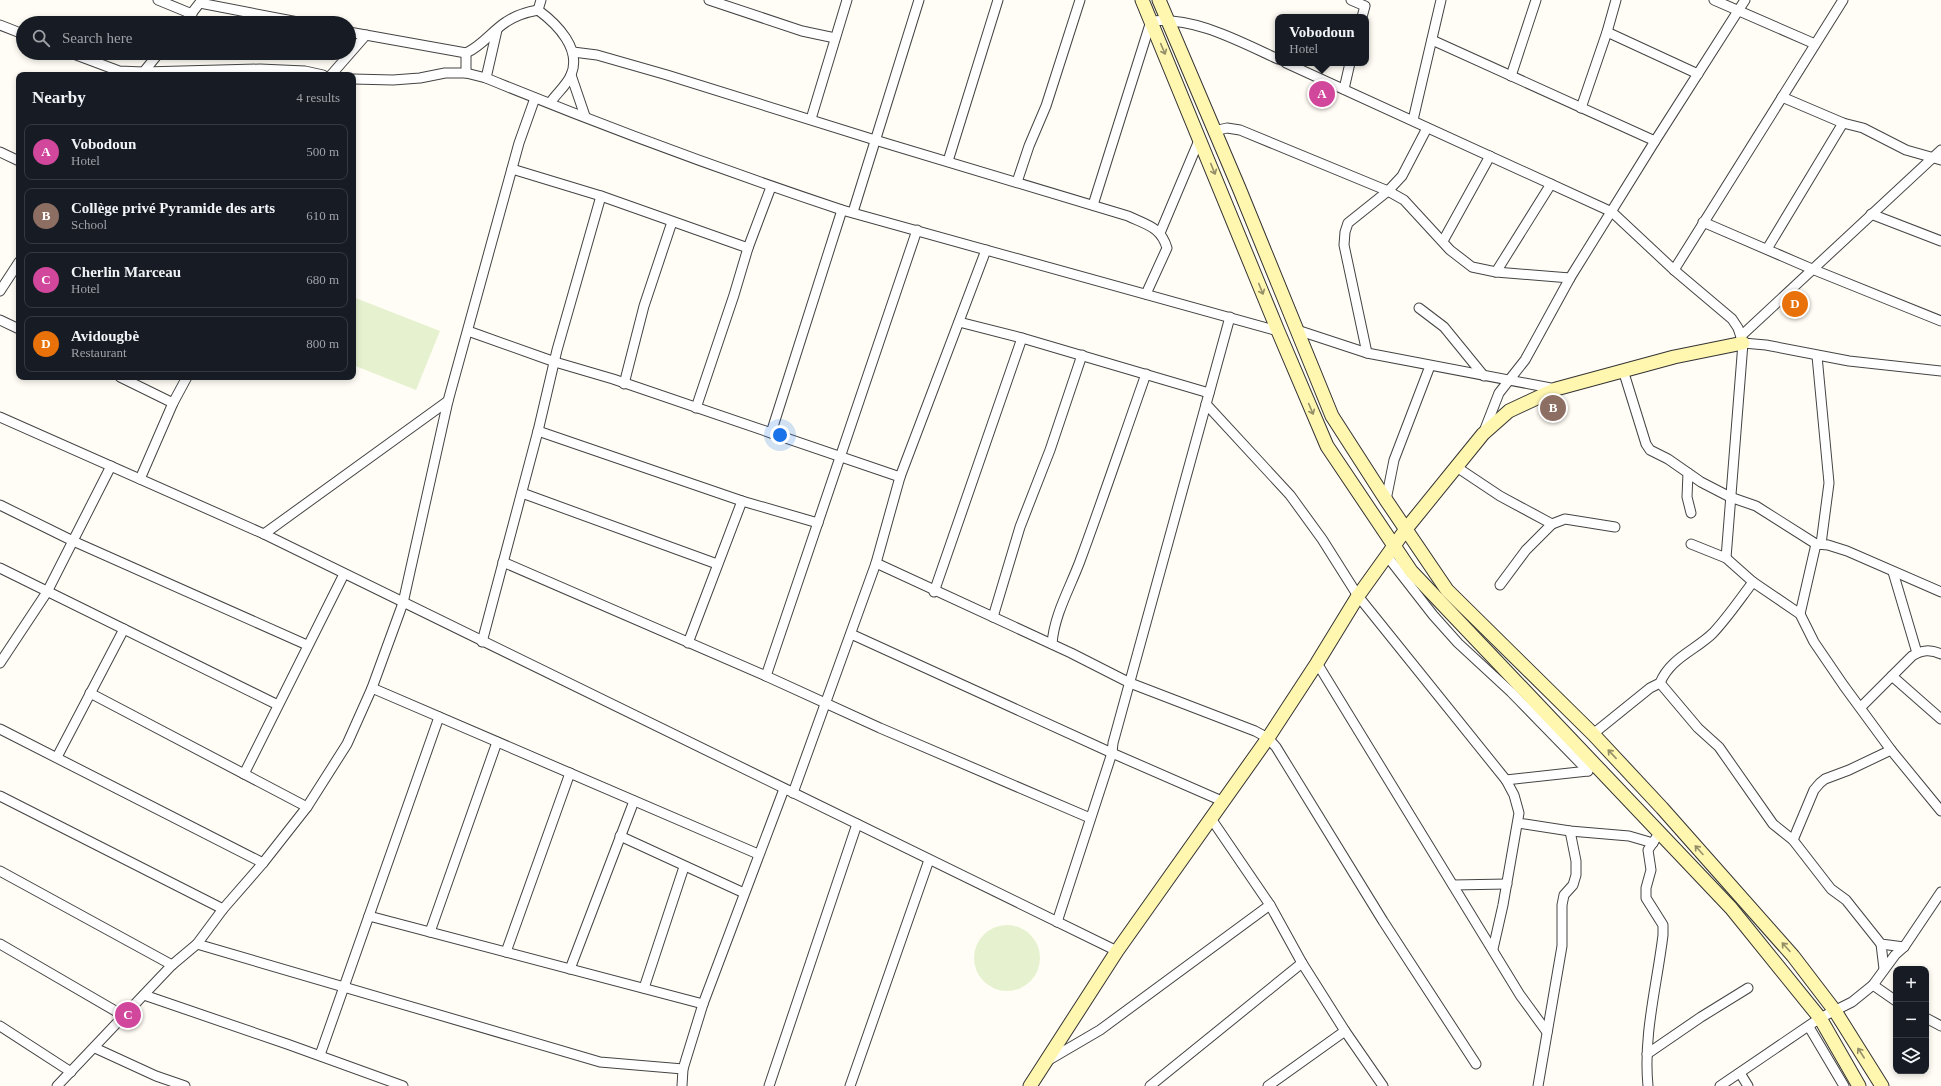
<!DOCTYPE html>
<meta charset="utf-8">
<style>
body{margin:0;font-family:"Times New Roman",serif;background:#242831;color:#f1f3f6}
.controls{position:absolute;right:12px;bottom:12px;display:grid;overflow:hidden;border-radius:8px;box-shadow:0 2px 6px #0003}
.controls button{width:36px;height:36px;display:grid;place-items:center;padding:0;border:0;border-bottom:1px solid #363941;background:#171b24;color:#f1f3f6;font:20px sans-serif}
.you{position:absolute;left:780px;top:435px;width:14px;height:14px;margin:-10px;border:3px solid #fff;border-radius:50%;background:#1a73e8;box-shadow:0 0 0 6px #1a73e833}
.badge{display:grid;place-items:center;width:26px;height:26px;border-radius:50%;background:#c4262e;color:#fff;font-size:13px;font-weight:700}
.pin{position:absolute;translate:-50% -50%;border:2px solid #fff;box-shadow:0 1px 4px #0006}
.popup{position:absolute;left:1275px;top:14px;width:94px;height:52px;box-sizing:border-box;display:grid;place-content:center;border-radius:8px;background:#171b24;filter:drop-shadow(0 1px 3px #0005);font-size:13px;white-space:nowrap;color:#9ea1a6}
.popup b{font-size:15px;color:#f1f3f6}
.popup::after{content:'';position:absolute;left:50%;top:100%;margin-left:-8px;border:8px solid transparent;border-top-color:#171b24}
.list{margin:0;padding:0;list-style:none}
h2{display:flex;justify-content:space-between;align-items:center;height:52px;margin:0;padding:0 16px;font-size:17px}
h2 small{font-size:13px;font-weight:400;color:#9ea1a6}
.list li{display:grid;grid-template-columns:26px 1fr auto;gap:12px;align-items:center;box-sizing:border-box;height:56px;margin:0 8px 8px;padding:0 8px;border:1px solid #363941;border-radius:8px}
.list b{display:block;font-size:15px;white-space:nowrap}
.list p{margin:0;font-size:13px;white-space:nowrap;color:#9ea1a6}
.list em{font-size:13px;font-style:normal;color:#9ea1a6}
.icon{flex:none;width:22px;height:22px;fill:none;stroke:currentColor;stroke-width:2;stroke-linecap:round;stroke-linejoin:round}
.map{position:relative;flex:none;width:1941px;height:1086px;overflow:hidden}
.search{position:absolute;background:#171b24;box-shadow:0 2px 6px #0003;left:16px;top:16px;width:340px;height:44px;display:flex;align-items:center;gap:10px;box-sizing:border-box;padding:0 14px;border-radius:22px;color:#9ea1a6;font-size:15px}
.panel{position:absolute;background:#171b24;box-shadow:0 2px 6px #0003;left:16px;top:72px;width:340px;height:308px;border-radius:8px}
.map>svg:first-child{display:block}
.pitch{fill:#e6f2cf}
.lines{fill:none;stroke-linecap:round;stroke-linejoin:round}
.street-casing{stroke:#444;stroke-width:11}
.secondary-casing{stroke:#333;stroke-width:15}
.street{stroke:#fff;stroke-width:9}
.secondary{stroke:#fff6b0;stroke-width:13}
.oneway{stroke:#948f68}
</style>
<div class="map">
<svg width="1941" height="1086" viewBox="0 0 1941 1086">
<rect width="100%" height="100%" fill="#fffdf5"/>
<g class="pitch">
<polygon points="353,297 440,331 416,390 353,365"/>
<circle cx="1007" cy="958" r="33"/>
</g>
<g class="lines">
<defs>
<g id="street">
<polyline points="158,0 192,14"/>
<polyline points="709,0 802,31 835,38"/>
<polyline points="1351,0 1365,6 1362,17"/>
<polyline points="1714,0 1815,44"/>
<polyline points="200,3 303,23"/>
<polyline points="538,10 541,0"/>
<polyline points="184,23 202,0"/>
<polyline points="0,25 23,34"/>
<path d="M349 32 466 53C482 46 492 31 506 22 516 15 527 12 538 10 557 24 582 49 571 75 567 85 556 94 550 103"/>
<polyline points="1607,32 1698,74"/>
<polyline points="1432,40 1655,141"/>
<path d="M573 52 597 55 667 75 875 140 1128 216C1147 225 1161 227 1167 248L1146 294"/>
<polyline points="71,53 119,71 144,72 260,69 305,71 323,75"/>
<polyline points="1286,63 1612,212 1674,270 1732,319 1738,328 1743,343 1726,558"/>
<polyline points="466,73 466,53"/>
<polyline points="141,75 159,53"/>
<polyline points="331,75 366,35"/>
<polyline points="571,75 585,116"/>
<polyline points="1511,76 1536,0"/>
<polyline points="486,78 497,30"/>
<path d="M353 79 393 80 420 78 445 73H466L486 78C603 126 722 170 842 210L1278 331"/>
<polyline points="1344,89 1350,63"/>
<polyline points="1782,97 1843,123 1863,128 1906,150 1941,160"/>
<polyline points="1581,108 1607,32 1616,0"/>
<polyline points="811,119 847,0"/>
<polyline points="1413,120 1441,0"/>
<polyline points="1214,131 1227,128 1240,130 1388,191 1404,200 1450,250 1472,267 1496,272 1570,278"/>
<polyline points="0,152 19,161"/>
<polyline points="948,161 998,0"/>
<polyline points="512,169 601,196 748,248"/>
<polyline points="1017,182 1029,146 1046,106 1080,0"/>
<path d="M1093 205 1151 21C1196 17 1238 41 1278 59"/>
<polyline points="853,212 919,0"/>
<polyline points="1871,214 1941,241"/>
<polyline points="1703,222 1812,269 1941,321"/>
<polyline points="1160,233 1200,138"/>
<polyline points="1443,241 1490,156"/>
<polyline points="1767,249 1843,123"/>
<polyline points="1674,270 1843,0"/>
<polyline points="1496,272 1551,184"/>
<polyline points="0,291 19,262"/>
<polyline points="1419,308 1444,327 1484,376"/>
<polyline points="0,320 19,329"/>
<polyline points="959,322 1022,338 1209,393"/>
<polyline points="1297,330 1367,353 1556,389"/>
<polyline points="468,331 555,362 613,379 900,477"/>
<polyline points="1741,336 1941,150"/>
<polyline points="1743,343 1766,345 1849,361 1941,371"/>
<polyline points="1367,353 1344,245 1345,232 1348,223 1388,191 1402,176 1427,128"/>
<polyline points="1817,356 1829,483 1821,544"/>
<polyline points="1623,370 1646,444 1650,450 1668,459 1701,482 1730,497 1756,506 1816,544 1828,545 1847,551 1941,592"/>
<polyline points="120,377 173,403"/>
<polyline points="624,384 644,306 672,222"/>
<polyline points="1206,404 1290,495 1322,539 1358,596 1506,780 1514,795 1519,813 1503,905 1493,949"/>
<polyline points="696,408 734,295 748,248 771,187"/>
<polyline points="0,417 264,534 1117,951"/>
<polyline points="538,431 742,501 818,523"/>
<polyline points="771,433 842,210"/>
<polyline points="1483,434 1499,393 1525,360 1570,278 1655,141 1745,0"/>
<polyline points="1455,466 1500,496 1552,524 1526,550 1500,585"/>
<polyline points="1688,473 1687,497 1691,513"/>
<polyline points="140,479 173,403 187,377"/>
<polyline points="522,493 717,564"/>
<polyline points="1386,500 1394,460 1430,366"/>
<polyline points="0,505 73,541 307,645"/>
<polyline points="1552,524 1565,519 1615,527"/>
<polyline points="264,534 448,401"/>
<polyline points="1691,544 1726,558 1753,582 1800,614 1814,642 1844,686 1891,750 1941,811"/>
<polyline points="1387,556 1433,615 1458,643 1511,692 1588,771"/>
<polyline points="503,562 766,676 880,728 1090,818"/>
<polyline points="876,563 1071,653 1130,683 1255,731 1268,738 1276,747 1383,921 1476,1064"/>
<polyline points="0,568 278,705"/>
<polyline points="1893,572 1917,653"/>
<polyline points="934,592 1022,338"/>
<polyline points="1800,614 1816,544"/>
<polyline points="993,617 1020,527 1050,450 1082,355"/>
<polyline points="851,634 1112,753 1222,801"/>
<polyline points="482,642 538,431 557,350 601,196"/>
<polyline points="688,643 742,501"/>
<path d="M1052 644C1054 615 1070 588 1080 561 1103 499 1124 436 1146 374"/>
<polyline points="0,663 47,592 111,466"/>
<polyline points="1317,663 1520,995 1547,1032"/>
<polyline points="766,676 917,230"/>
<polyline points="1892,676 1941,719"/>
<polyline points="1660,683 1698,728 1719,747 1773,824 1793,840 1831,889 1846,900 1881,944 1904,947"/>
<polyline points="372,688 758,854"/>
<polyline points="90,693 307,807"/>
<path d="M1861 707 1912 656C1922 650 1930 649 1941 654"/>
<polyline points="0,729 263,863"/>
<path d="M1593 734 1650 688 1660 683C1670 658 1696 650 1713 633 1728 617 1740 599 1753 582"/>
<polyline points="57,757 124,629"/>
<polyline points="244,774 344,574"/>
<polyline points="1506,780 1588,771"/>
<polyline points="793,793 876,563 900,477 986,250"/>
<polyline points="0,796 223,909"/>
<polyline points="1210,817 1270,905 1302,963 1345,1031 1383,1086"/>
<polyline points="1518,823 1570,831 1629,836 1653,843"/>
<polyline points="620,836 744,893"/>
<polyline points="1793,840 1814,790 1820,783 1825,779 1849,770 1891,750"/>
<polyline points="0,871 172,965"/>
<polyline points="1453,885 1507,884"/>
<polyline points="369,916 703,1004"/>
<polyline points="1057,922 1112,753 1113,743 1230,317"/>
<polyline points="430,932 497,742"/>
<polyline points="0,944 124,1016"/>
<polyline points="197,944 600,1062 683,1069"/>
<polyline points="1881,944 1884,969"/>
<polyline points="506,952 570,773"/>
<polyline points="570,969 634,801"/>
<polyline points="1873,985 1896,1001"/>
<polyline points="644,988 684,867"/>
<polyline points="144,995 287,1044 403,1086"/>
<polyline points="1926,1018 1941,1026"/>
<polyline points="0,1026 71,1072"/>
<polyline points="1809,1027 1844,1086"/>
<polyline points="95,1048 156,1076 185,1086"/>
<polyline points="1647,1054 1701,1017 1748,988"/>
<polyline points="320,1055 439,717"/>
<polyline points="1047,1061 1100,1030 1270,905"/>
<polyline points="1740,1073 1748,1086"/>
<polyline points="57,1086 172,965 197,944 223,909 263,863 307,807 347,744 372,688 403,603 448,401 519,143 535,98"/>
<polyline points="682,1086 683,1069 703,1004 784,789"/>
<polyline points="769,1086 857,824"/>
<polyline points="850,1086 929,860"/>
<polyline points="1150,1086 1302,963"/>
<polyline points="1268,1086 1345,1031"/>
<polyline points="1538,1086 1562,946 1562,905 1564,895 1573,885 1576,875 1576,861 1570,831"/>
<path d="M1648 1086C1643 1035 1657 985 1663 935V925L1646 898V888L1651 870 1648 850 1660 832"/>
<polyline points="1720,1086 1820,1018 1852,1002 1873,985 1895,955 1904,947 1941,892"/>
</g>
<g id="secondary">
<polyline points="1142,0 1278,331 1327,446 1411,571 1731,908 1820,1018 1859,1086"/>
<polyline points="1159,0 1239,188 1332,416 1386,500 1447,590 1593,734 1662,808 1793,956 1835,1011 1882,1086"/>
<polyline points="1030,1086 1117,951 1268,738 1317,663 1358,596 1406,529 1483,434 1509,411 1556,389 1674,357 1743,343"/>
</g>
</defs>
<use href="#street" class="street-casing"/>
<use href="#secondary" class="secondary-casing"/>
<use href="#street" class="street"/>
<use href="#secondary" class="secondary"/>
</g>
<defs><path id="oneway-shaft" d="M-6 0H5M1.5-3L5.5 0L1.5 3" fill="none" stroke-width="1.6" stroke-linecap="round" stroke-linejoin="round"/></defs>
<g class="oneway">
<use href="#oneway-shaft" transform="translate(1163 49) rotate(67)"/>
<use href="#oneway-shaft" transform="translate(1213 169) rotate(68)"/>
<use href="#oneway-shaft" transform="translate(1261 289) rotate(68)"/>
<use href="#oneway-shaft" transform="translate(1311 409) rotate(67)"/>
<use href="#oneway-shaft" transform="translate(1612 754) rotate(-133)"/>
<use href="#oneway-shaft" transform="translate(1699 850) rotate(-132)"/>
<use href="#oneway-shaft" transform="translate(1786 947) rotate(-132)"/>
<use href="#oneway-shaft" transform="translate(1861 1053) rotate(-123)"/>
</g>
</svg>
<div class="controls">
<button>+</button>
<button>−</button>
<button><svg class="icon" aria-label="layers" viewBox="0 0 24 24"><path d="M12 4l9 5-9 5-9-5zM3 14l9 5 9-5"/></svg></button>
</div>
<div class="you"></div>
<div class="pin badge" style="left:1322px;top:94px;background:#d1479c">A</div>
<div class="popup"><b>Vobodoun</b>Hotel</div>
<div class="pin badge" style="left:1553px;top:408px;background:#8d6e63">B</div>
<div class="pin badge" style="left:128px;top:1015px;background:#d1479c">C</div>
<div class="pin badge" style="left:1795px;top:304px;background:#e8710a">D</div>
<div class="search"><svg class="icon" aria-label="search" viewBox="0 0 24 24"><circle cx="10" cy="10" r="6"/><path d="M15 15l6 6"/></svg>Search here</div>
<section class="panel">
<h2>Nearby<small>4 results</small></h2>
<ul class="list">
<li><span class="badge" style="background:#d1479c">A</span><div><b>Vobodoun</b><p>Hotel</p></div><em>500 m</em></li>
<li><span class="badge" style="background:#8d6e63">B</span><div><b>Collège privé Pyramide des arts</b><p>School</p></div><em>610 m</em></li>
<li><span class="badge" style="background:#d1479c">C</span><div><b>Cherlin Marceau</b><p>Hotel</p></div><em>680 m</em></li>
<li><span class="badge" style="background:#e8710a">D</span><div><b>Avidougbè</b><p>Restaurant</p></div><em>800 m</em></li>
</ul>
</section>
</div>
